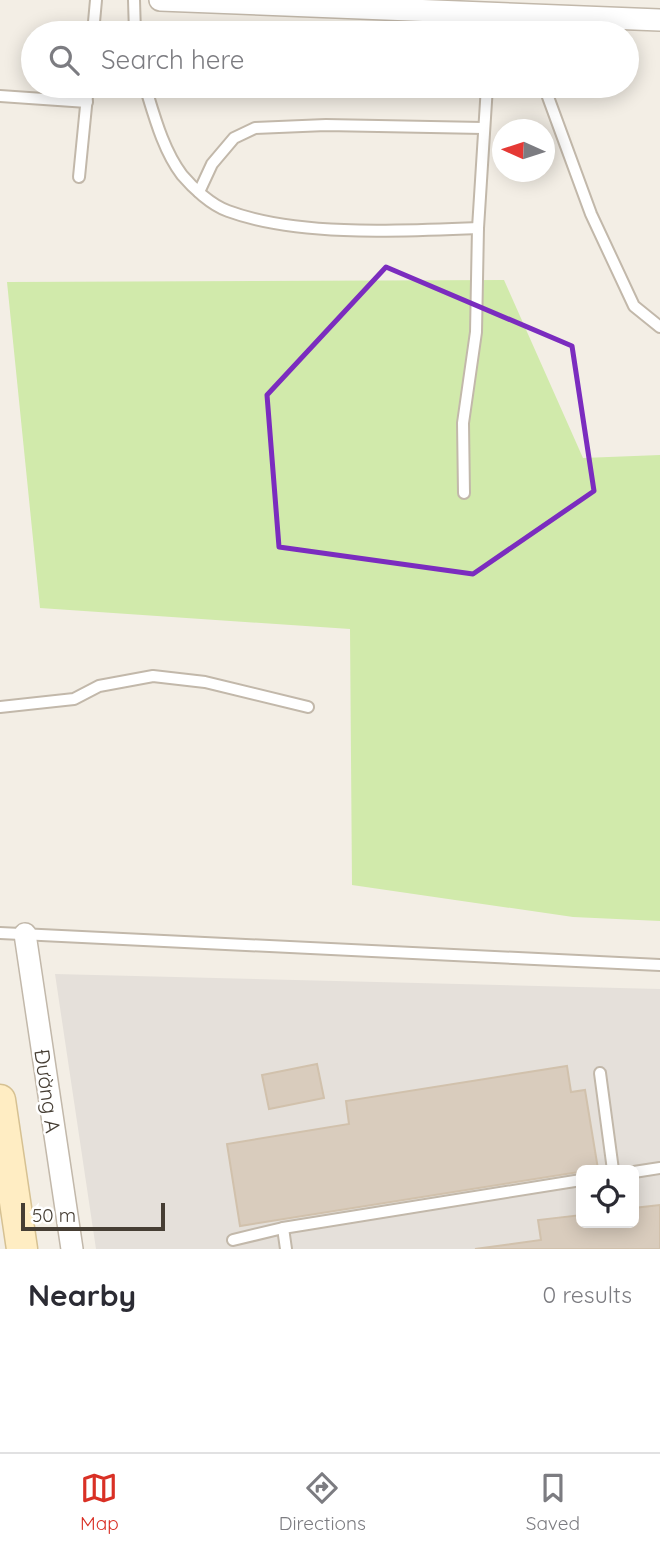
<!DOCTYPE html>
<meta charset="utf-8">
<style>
body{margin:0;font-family:Quicksand,sans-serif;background:#f2f2f3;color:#2b2b33}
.controls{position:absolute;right:21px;bottom:21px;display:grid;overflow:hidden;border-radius:10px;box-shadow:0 4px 18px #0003}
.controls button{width:63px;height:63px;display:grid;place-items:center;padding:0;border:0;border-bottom:2px solid #e1e1e2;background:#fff;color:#2b2b33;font:35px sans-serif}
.compass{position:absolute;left:492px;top:119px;width:63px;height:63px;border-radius:50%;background:#fff;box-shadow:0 4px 18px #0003;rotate:273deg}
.scale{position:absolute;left:21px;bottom:18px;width:144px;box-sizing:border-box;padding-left:7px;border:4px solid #463e34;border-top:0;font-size:19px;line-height:24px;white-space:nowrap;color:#463e34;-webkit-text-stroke:5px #fff;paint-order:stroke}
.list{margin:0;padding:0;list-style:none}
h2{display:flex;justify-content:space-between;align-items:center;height:91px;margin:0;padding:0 28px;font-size:30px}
h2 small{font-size:23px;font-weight:400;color:#7c7c81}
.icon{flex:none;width:38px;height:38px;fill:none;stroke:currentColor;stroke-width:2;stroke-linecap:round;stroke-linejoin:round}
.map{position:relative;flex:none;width:660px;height:1249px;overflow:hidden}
.search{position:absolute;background:#fff;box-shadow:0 4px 18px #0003;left:21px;right:21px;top:21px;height:77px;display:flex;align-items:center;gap:18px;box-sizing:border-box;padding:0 24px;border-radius:38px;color:#7c7c81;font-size:26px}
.sheet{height:203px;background:#fff}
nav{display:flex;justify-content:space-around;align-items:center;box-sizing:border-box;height:98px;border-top:2px solid #e1e1e2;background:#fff;font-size:19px;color:#7c7c81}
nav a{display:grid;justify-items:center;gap:4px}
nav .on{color:#d93025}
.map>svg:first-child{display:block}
.industrial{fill:#e5e0da;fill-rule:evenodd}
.green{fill:#d1eaab}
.building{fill:#d9ccbd;stroke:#d1c1ac;stroke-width:2}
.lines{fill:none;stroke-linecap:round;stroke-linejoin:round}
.lane-casing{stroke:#c2b8aa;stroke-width:14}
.street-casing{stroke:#c2b8aa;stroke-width:24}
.secondary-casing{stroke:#d6c192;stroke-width:33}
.lane{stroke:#fff;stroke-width:10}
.street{stroke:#fff;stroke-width:21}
.secondary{stroke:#ffedc3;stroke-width:30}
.marked{fill:none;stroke:#7b2cbf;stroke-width:5;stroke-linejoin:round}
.labels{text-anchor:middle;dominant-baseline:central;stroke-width:5;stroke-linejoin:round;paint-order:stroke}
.street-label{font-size:21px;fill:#463e34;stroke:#fff}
</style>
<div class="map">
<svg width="660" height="1249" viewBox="0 0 660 1249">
<rect width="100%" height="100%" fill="#f3eee5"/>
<path class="industrial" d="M55 974 660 989V1249H96ZM581 1170H634V1223H581Z"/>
<polygon class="green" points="504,280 583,458 660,455 660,921 573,917 352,885 350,629 40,608 7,282"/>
<g class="building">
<polygon points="32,44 33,44 33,79 29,79"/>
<polygon points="317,1064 324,1098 269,1109 262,1075"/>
<polygon points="567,1066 571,1092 585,1090 598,1169 240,1226 227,1144 349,1124 346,1101"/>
<polygon points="660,1205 660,1249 475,1249 541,1240 538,1220 581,1215 581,1223 634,1223 634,1208"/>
</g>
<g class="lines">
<defs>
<g id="lane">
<polyline points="134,0 135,33"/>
<polyline points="516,14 524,33"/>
<polyline points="93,33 96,0"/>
<polyline points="492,33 494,13"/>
<path d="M145 86C154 115 163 150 182 175 193 188 211 205 228 211 298 237 403 231 478 228"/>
<polyline points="544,86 591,214 634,306 660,327"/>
<polyline points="0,96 87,102"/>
<polyline points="79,177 88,86"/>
<polyline points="199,192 212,164 234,138 255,128 326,125 483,128"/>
<polyline points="464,493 463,423 476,332 478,228 487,86"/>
<polyline points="0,707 74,699 99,686 153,676 205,682 308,707"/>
<polyline points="0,933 660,965"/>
<polyline points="600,1073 613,1170"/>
<polyline points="634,1172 660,1168"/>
<polyline points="283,1228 286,1249"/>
<polyline points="233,1240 283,1228 581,1180"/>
</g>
<g id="street">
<polyline points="160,0 660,20"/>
<polyline points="25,934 72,1249"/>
</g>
<polyline id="secondary" points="0,1100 22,1249"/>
</defs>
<use href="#lane" class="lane-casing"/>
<use href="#street" class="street-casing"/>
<use href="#secondary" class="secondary-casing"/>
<use href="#lane" class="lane"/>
<use href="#street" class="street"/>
<use href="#secondary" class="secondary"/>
</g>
<path class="marked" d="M386 267 572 346 594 491 473 574 279 547 267 395Z"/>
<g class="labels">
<g class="street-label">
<text transform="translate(48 1091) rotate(82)">Đường A</text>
</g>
</g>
</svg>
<div class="controls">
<button><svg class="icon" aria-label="locate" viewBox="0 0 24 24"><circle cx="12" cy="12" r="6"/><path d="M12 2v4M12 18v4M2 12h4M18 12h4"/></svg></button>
</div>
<svg class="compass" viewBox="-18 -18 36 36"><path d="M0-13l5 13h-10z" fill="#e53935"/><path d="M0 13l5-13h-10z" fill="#7c7c81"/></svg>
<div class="scale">50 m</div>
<div class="search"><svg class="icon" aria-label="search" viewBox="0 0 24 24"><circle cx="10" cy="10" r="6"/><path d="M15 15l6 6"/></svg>Search here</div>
</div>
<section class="sheet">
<h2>Nearby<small>0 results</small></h2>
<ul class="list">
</ul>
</section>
<nav>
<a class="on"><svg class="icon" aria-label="map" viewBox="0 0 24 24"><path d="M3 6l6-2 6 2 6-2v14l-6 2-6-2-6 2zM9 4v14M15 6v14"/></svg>Map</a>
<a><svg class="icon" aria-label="directions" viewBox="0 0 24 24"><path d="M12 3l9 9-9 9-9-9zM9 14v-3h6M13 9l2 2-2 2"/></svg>Directions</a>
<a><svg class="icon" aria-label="saved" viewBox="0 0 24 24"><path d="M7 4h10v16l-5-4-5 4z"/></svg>Saved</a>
</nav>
